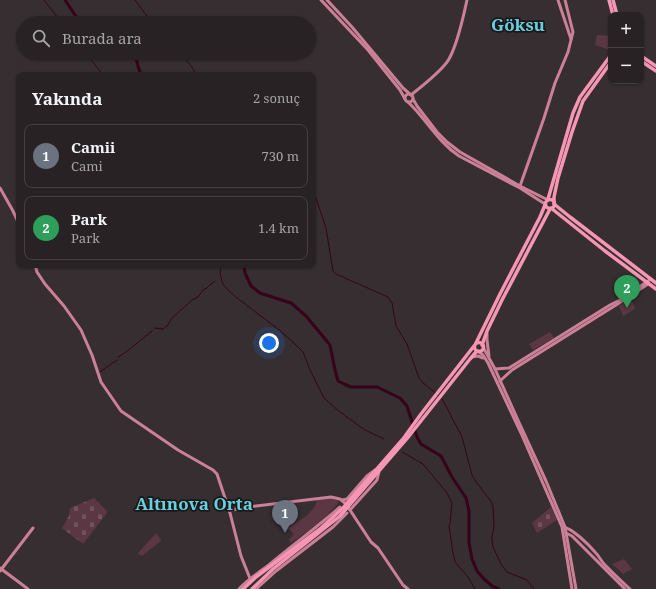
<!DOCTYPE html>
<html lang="tr">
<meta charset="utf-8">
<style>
body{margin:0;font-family:"Noto Serif",serif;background:#302a2c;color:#f1f3f6}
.controls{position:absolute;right:12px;top:12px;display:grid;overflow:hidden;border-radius:8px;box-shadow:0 1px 3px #0004}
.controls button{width:36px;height:36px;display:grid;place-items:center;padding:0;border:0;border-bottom:1px solid #443f41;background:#282224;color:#f1f3f6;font:20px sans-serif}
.you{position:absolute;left:269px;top:343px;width:14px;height:14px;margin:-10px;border:3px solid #fff;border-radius:50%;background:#1a73e8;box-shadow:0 0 0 6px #1a73e833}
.badge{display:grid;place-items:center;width:26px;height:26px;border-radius:50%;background:#2563eb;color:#fff;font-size:13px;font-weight:700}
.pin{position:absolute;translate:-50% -33px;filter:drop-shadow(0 1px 2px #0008)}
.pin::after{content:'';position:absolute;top:21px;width:14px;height:12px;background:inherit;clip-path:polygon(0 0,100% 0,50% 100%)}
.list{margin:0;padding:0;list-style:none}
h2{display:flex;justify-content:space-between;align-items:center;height:52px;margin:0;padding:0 16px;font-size:17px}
h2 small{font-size:13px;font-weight:400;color:#a5a4a6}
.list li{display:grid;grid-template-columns:26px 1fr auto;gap:12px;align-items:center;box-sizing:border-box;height:64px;margin:0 8px 8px;padding:0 8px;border:1px solid #443f41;border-radius:8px}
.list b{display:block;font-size:15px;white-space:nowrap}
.list p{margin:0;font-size:13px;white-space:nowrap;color:#a5a4a6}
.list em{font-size:13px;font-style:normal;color:#a5a4a6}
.icon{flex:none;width:22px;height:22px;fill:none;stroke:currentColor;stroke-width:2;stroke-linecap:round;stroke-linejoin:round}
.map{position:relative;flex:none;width:656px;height:589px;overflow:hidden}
.search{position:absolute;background:#282224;box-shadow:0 1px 3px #0004;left:16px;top:16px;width:300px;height:44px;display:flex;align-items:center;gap:10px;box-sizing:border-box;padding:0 14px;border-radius:22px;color:#a5a4a6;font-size:15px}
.panel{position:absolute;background:#282224;box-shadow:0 1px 3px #0004;left:16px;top:72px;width:300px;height:196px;border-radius:8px}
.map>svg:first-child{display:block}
.green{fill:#5a3742}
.cemetery{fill:url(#cemetery-stones)}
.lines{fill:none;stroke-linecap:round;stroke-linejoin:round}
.stream{stroke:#37031a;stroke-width:1}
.river{stroke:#37031a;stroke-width:3}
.secondary{stroke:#cc8098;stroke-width:3}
.primary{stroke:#f795b5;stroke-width:3.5}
.labels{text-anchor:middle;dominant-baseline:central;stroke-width:3.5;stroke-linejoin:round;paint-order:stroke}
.district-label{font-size:17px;font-weight:bold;fill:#66d0e1;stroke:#1b1718}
</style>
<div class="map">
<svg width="656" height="589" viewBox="0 0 656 589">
<defs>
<pattern id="cemetery-stones" width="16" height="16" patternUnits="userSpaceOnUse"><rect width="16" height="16" fill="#5a3742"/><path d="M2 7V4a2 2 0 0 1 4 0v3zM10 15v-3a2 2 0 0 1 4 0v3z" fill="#71535c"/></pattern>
</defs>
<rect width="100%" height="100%" fill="#362e30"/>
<g class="green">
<polygon points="597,35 611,36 610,50 595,45"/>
<polygon points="631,298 635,309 623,316 619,306"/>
<polygon points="550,332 554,338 533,350 529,344"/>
<path d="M331 497 338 501 339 502C326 519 308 531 291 543L289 540 294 534 288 528C299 520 314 514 317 500Z"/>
<polygon points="156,533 161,540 161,541 142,556 138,554 138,553"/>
<polygon points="624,559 632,569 623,574 612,564"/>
</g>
<g class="cemetery">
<polygon points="94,498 106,510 107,513 83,544 62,528 69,516 70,508"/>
<polygon points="551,507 557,520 537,533 532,523"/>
</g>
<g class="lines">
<g class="stream">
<polyline points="44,0 62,23"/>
<polyline points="135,0 152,23"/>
<polyline points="86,53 103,75"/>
<polyline points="180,53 192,67 196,75"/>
<polyline points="313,189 326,228 333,271 336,274 388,297 392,303 396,326 407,344 419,378 422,382 439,396"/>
<polyline points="222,265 220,272 221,278 223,284 228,290 237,298 278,329 295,344 303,352 310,370 324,398 340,412 365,430 384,439"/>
<polyline points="154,328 163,329 168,325 171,319 192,300 198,297 203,290 207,288 210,285 215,281"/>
<polyline points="118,357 126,352 152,331"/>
<polyline points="100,372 117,360"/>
<polyline points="442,399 447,408 462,437 472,475 476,482 490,500 493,506 494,527 492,536 492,541 493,547 501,564 507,572 527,580 534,589"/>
<polyline points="402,452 423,464 447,493 452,503 450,523 449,526 453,553 455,562 468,577 475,589"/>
</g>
<g class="river">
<polyline points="65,0 79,21 81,23"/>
<polyline points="135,53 138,66 141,75"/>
<polyline points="244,265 245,273 251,286 260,293 291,303 306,316 330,345 335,370 338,381 344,384 351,387 377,387 400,398 407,406 417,437 421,444 441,456 452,477 466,498 469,511 469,543 472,559 477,571 484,579 492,586 499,589"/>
</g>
<g class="secondary">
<polyline points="321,0 368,50 400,90 405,99"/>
<polyline points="327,0 352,27 403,88 411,95"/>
<polyline points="558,0 571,39"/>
<circle cx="409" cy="98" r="4"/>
<path d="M411 95C421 87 443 70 449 59 458 43 463 18 467 0"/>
<polyline points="413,99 417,106 437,132 447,142 460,152 520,186 548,200"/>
<path d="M408 102C426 119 438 142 459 156L520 188 545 204"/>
<polyline points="520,186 544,118 555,83 568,52 573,32 565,0"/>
<polyline points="0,188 13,211 19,224"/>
<polyline points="35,265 37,272 45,284 64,306 81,330 92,355 101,382 121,411 178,450 213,470 217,474 230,513 241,556 251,581"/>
<polyline points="487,333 487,340 489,356"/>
<polyline points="483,347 495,369 517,418 546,481 565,527 576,589"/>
<polyline points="478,351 483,355 488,363 521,433 562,527 572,589"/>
<polyline points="472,357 478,356 483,358"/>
<polyline points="495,369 509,368 610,305 620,300 651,279"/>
<polyline points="500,381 512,370 616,305 648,284"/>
<polyline points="342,500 347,499 367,476 375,470"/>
<polyline points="350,510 377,480 379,472"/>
<polyline points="229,511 240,508 331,497 340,499 346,504 371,542 378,548 403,585 408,589"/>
<path d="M563 527C572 528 589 545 595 552 599 556 601 561 605 565 613 573 621 581 630 589"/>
<polyline points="566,533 572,536 625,589"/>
<polyline points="0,568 28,589"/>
<polyline points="0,571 33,528"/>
<path d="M239 589C248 579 260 572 270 564 293 545 317 527 340 507"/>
<polyline points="256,589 276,571 333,527 347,513"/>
</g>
<g class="primary">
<polyline points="609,0 613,15"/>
<polyline points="613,0 617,15"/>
<polyline points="641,56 656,66"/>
<polyline points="641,61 656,71"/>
<polyline points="548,199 573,113 580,97 611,55"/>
<circle cx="550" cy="204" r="4.5"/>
<polyline points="554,202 554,197 558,178 572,132 583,101 611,62"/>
<polyline points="554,204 570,217 656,283"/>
<polyline points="551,208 605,251 656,289"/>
<circle cx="479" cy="347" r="4.5"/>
<polyline points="476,343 500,294 540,217 545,205"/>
<polyline points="482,345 487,331 502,300 550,209"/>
<polyline points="243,589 256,577 320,529 343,508 403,439 421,414 474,346"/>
<polyline points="252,589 273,569 340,516 409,436 470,359 477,351"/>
</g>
</g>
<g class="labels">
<g class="district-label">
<text x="518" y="24">Göksu</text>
<text x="194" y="503">Altınova Orta</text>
</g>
</g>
</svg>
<div class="controls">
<button>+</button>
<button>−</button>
</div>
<div class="you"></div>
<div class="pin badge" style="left:285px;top:533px;background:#6b7280">1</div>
<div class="pin badge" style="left:627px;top:308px;background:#2e9e5b">2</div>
<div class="search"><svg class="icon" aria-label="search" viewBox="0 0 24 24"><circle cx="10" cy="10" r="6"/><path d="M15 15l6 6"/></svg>Burada ara</div>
<section class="panel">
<h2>Yakında<small>2 sonuç</small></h2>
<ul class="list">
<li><span class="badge" style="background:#6b7280">1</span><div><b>Camii</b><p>Cami</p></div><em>730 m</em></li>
<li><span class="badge" style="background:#2e9e5b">2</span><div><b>Park</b><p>Park</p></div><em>1.4 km</em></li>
</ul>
</section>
</div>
